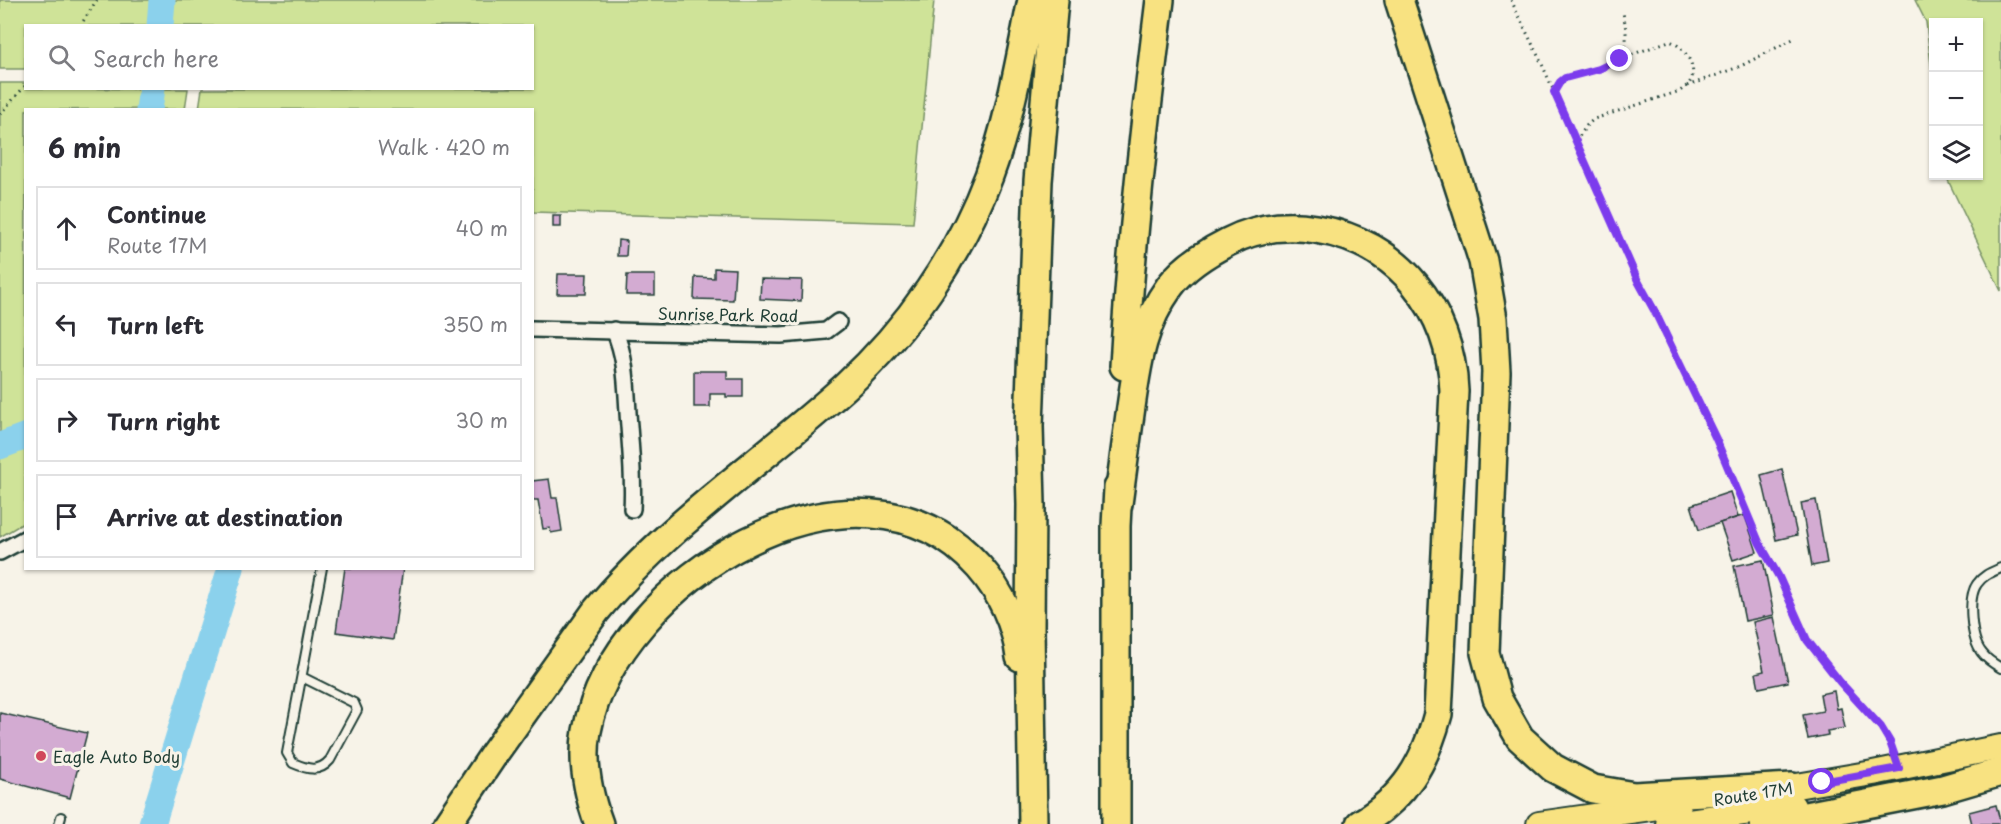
<!DOCTYPE html>
<meta charset="utf-8">
<style>
body{margin:0;font-family:"Playpen Sans",sans-serif;background:#f2f2f3;color:#2b2b33}
.controls{position:absolute;right:18px;top:18px;display:grid;overflow:hidden;border-radius:0px;box-shadow:0 2px 4px #0004}
.controls button{width:54px;height:54px;display:grid;place-items:center;padding:0;border:0;border-bottom:2px solid #e1e1e2;background:#fff;color:#2b2b33;font:30px sans-serif}
.stop{position:absolute;width:18px;height:18px;margin:-14px;border:4px solid #7c3aed;border-radius:50%;background:#fff}
.stop.end{background:#7c3aed;border-color:#fff;box-shadow:0 2px 6px #0008}
.list{margin:0;padding:0;list-style:none}
h2{display:flex;justify-content:space-between;align-items:center;height:78px;margin:0;padding:0 24px;font-size:26px}
h2 small{font-size:20px;font-weight:400;color:#7c7c81}
.list li{display:grid;grid-template-columns:39px 1fr auto;gap:18px;align-items:center;box-sizing:border-box;height:84px;margin:0 12px 12px;padding:0 12px;border:2px solid #e1e1e2;border-radius:0px}
.list b{display:block;font-size:22px;white-space:nowrap}
.list p{margin:0;font-size:20px;white-space:nowrap;color:#7c7c81}
.list em{font-size:20px;font-style:normal;color:#7c7c81}
.icon{flex:none;width:33px;height:33px;fill:none;stroke:currentColor;stroke-width:2;stroke-linecap:round;stroke-linejoin:round}
.map{position:relative;flex:none;width:2001px;height:824px;overflow:hidden}
.search{position:absolute;background:#fff;box-shadow:0 2px 4px #0004;left:24px;top:24px;width:510px;height:66px;display:flex;align-items:center;gap:15px;box-sizing:border-box;padding:0 21px;border-radius:0px;color:#7c7c81;font-size:22px}
.panel{position:absolute;background:#fff;box-shadow:0 2px 4px #0004;left:24px;top:108px;width:510px;height:462px;border-radius:0px}
.map>svg:first-child{display:block}
.green{fill:#cfe398;stroke:#779066;stroke-width:1.5}
.lines{fill:none;stroke-linecap:round;stroke-linejoin:round}
.river{stroke:#8bd1ec;stroke-width:27}
.building{fill:#d3abd2;stroke:#1f3d34;stroke-width:1.5}
.lane-casing{stroke:#1f3d34;stroke-width:12}
.street-casing{stroke:#1f3d34;stroke-width:20}
.primary-casing{stroke:#1f3d34;stroke-width:28}
.highway-casing{stroke:#1f3d34;stroke-width:32}
.path{stroke:#1f3d34;stroke-width:3;stroke-dasharray:1.5 4.5;stroke-linecap:butt}
.lane{stroke:#f7f3e8;stroke-width:8}
.street{stroke:#f7f3e8;stroke-width:15}
.primary{stroke:#f8e281;stroke-width:24}
.highway{stroke:#f8e281;stroke-width:27}
.route{stroke:#7c3aed;stroke-width:8}
.poi-dot{fill:#d1495b;stroke:#f7f3e8;stroke-width:2}
.labels{text-anchor:middle;dominant-baseline:central;stroke-width:6;stroke-linejoin:round;paint-order:stroke}
.street-label{font-size:16px;fill:#1f3d34;stroke:#f7f3e8}
.poi-label{font-size:16px;fill:#1f3d34;stroke:#f7f3e8;text-anchor:start}
</style>
<div class="map">
<svg width="2001" height="824" viewBox="0 0 2001 824">
<rect width="100%" height="100%" fill="#f7f3e8"/>
<filter id="ink" filterUnits="userSpaceOnUse"><feTurbulence type="fractalNoise" baseFrequency=".0167" numOctaves="2"/><feDisplacementMap in="SourceGraphic" scale="12" xChannelSelector="R" yChannelSelector="G"/><feConvolveMatrix kernelMatrix="1 2 1 2 8 2 1 2 1" color-interpolation-filters="sRGB"/></filter>
<g filter="url(#ink)">
<g class="green">
<polygon points="0,0 934,0 913,223 533,212 532,110 199,109 202,89 532,88 532,26 26,26 25,69 0,69"/>
<polygon points="1915,0 2001,0 2001,291 1946,176 1978,176 1978,22 1934,22 1933,81 1926,22"/>
<polygon points="0,83 25,83 26,88 188,89 185,109 26,110 25,522 0,537"/>
</g>
<g class="lines">
<g class="river">
<polyline points="160,26 162,0"/>
<polyline points="149,110 152,88"/>
<polyline points="0,446 26,436"/>
<polyline points="152,824 231,568"/>
</g>
</g>
<g class="building">
<rect x="553" y="216" width="8" height="11"/>
<polygon points="618,240 627,241 626,256 617,256"/>
<polygon points="714,268 735,269 733,300 694,299 695,277 714,278"/>
<polygon points="558,274 587,274 586,294 557,294"/>
<polygon points="627,275 655,275 655,295 626,295"/>
<polygon points="761,279 802,280 801,301 760,299"/>
<polygon points="694,371 727,371 727,379 743,379 743,397 726,397 726,394 710,394 710,407 694,407"/>
<polygon points="1782,469 1797,535 1776,540 1761,475"/>
<polygon points="549,479 552,498 557,498 562,531 551,533 550,528 543,529 538,500 533,500 532,497 532,481"/>
<polygon points="1730,492 1738,517 1699,530 1691,505"/>
<polygon points="1816,500 1827,563 1812,566 1801,503"/>
<polygon points="1745,515 1757,552 1733,560 1720,523"/>
<polygon points="1763,560 1774,615 1745,621 1734,566"/>
<polygon points="345,568 403,568 393,640 336,632"/>
<polygon points="1774,617 1788,682 1759,688 1756,673 1764,671 1753,622"/>
<polygon points="1834,691 1837,709 1841,708 1845,728 1827,731 1828,735 1808,739 1803,715 1823,711 1820,694"/>
<polygon points="0,713 87,733 70,798 0,779"/>
<polygon points="1996,805 2001,824 1972,824 1969,812"/>
</g>
<g class="lines">
<defs>
<g id="lane">
<path d="M2001 568C1992 572 1983 575 1977 584 1967 598 1971 640 1982 653 1987 660 1994 664 2001 668"/>
<path d="M302 677 354 703 357 710 330 760C319 773 307 769 293 763L287 753 322 568"/>
<polyline points="59,824 61,817"/>
</g>
<g id="street">
<polyline points="532,329 781,335 826,331 838,322"/>
<path d="M614 330C628 361 626 393 629 426 631 454 634 481 632 509"/>
<polyline points="0,552 26,538"/>
</g>
<g id="primary">
<polyline points="1773,790 1873,773 2001,747"/>
<polyline points="1539,824 1679,804"/>
<polyline points="1668,824 1793,806"/>
</g>
<g id="highway">
<polyline points="1399,0 1483,261 1493,319 1496,372 1485,653 1497,698 1520,738 1553,768 1593,789 1634,796 1792,787"/>
<path d="M1124 366C1131 243 1145 122 1160 0"/>
<path d="M1118 504C1122 474 1126 444 1130 414 1137 366 1141 326 1170 286 1185 266 1206 253 1228 242 1255 228 1286 224 1316 229 1399 242 1451 310 1454 391L1438 714C1425 763 1405 797 1360 824"/>
<path d="M447 824 494 754 596 611C667 525 762 462 845 387 908 329 959 256 989 176 1010 119 1020 59 1032 0"/>
<path d="M599 824C588 794 581 763 587 731 615 581 858 430 979 567 1001 592 1016 624 1020 657"/>
<polyline points="1033,824 1030,628 1031,505 1029,426 1038,181 1054,0"/>
<polyline points="1116,824 1116,526 1118,488"/>
<polyline points="1764,824 1943,789 2001,772"/>
</g>
</defs>
<use href="#lane" class="lane-casing"/>
<use href="#street" class="street-casing"/>
<use href="#primary" class="primary-casing"/>
<use href="#highway" class="highway-casing"/>
<g class="path">
<polyline points="1511,0 1541,62 1638,281 1655,310 1716,439 1759,542 1779,577 1807,640 1840,683 1881,727 1892,749"/>
<polyline points="80,26 97,0"/>
<polyline points="1687,86 1741,66 1793,39"/>
<path d="M1554 92C1577 52 1641 92 1623 13"/>
<polyline points="0,114 26,85"/>
<path d="M1576 141 1587 125 1594 119 1680 91C1684 88 1689 85 1691 80 1698 66 1682 44 1669 41L1620 59"/>
</g>
<use href="#lane" class="lane"/>
<use href="#street" class="street"/>
<use href="#primary" class="primary"/>
<use href="#highway" class="highway"/>
</g>
</g>
<g class="lines" filter="url(#ink)">
<polyline class="route" points="1620,59 1599,69 1565,78 1560,82 1554,92 1638,281 1654,310 1716,439 1759,542 1779,577 1807,640 1840,682 1881,727 1890,742 1899,768 1822,782"/>
</g>
<circle class="poi-dot" cx="41" cy="756" r="6"/>
<g class="labels">
<g class="street-label">
<text transform="translate(728 314) rotate(1)">Sunrise Park Road</text>
<text transform="translate(1753 793) rotate(-9)">Route 17M</text>
</g>
<g class="poi-label">
<text x="53" y="756">Eagle Auto Body</text>
</g>
</g>
</svg>
<div class="controls">
<button>+</button>
<button>−</button>
<button><svg class="icon" aria-label="layers" viewBox="0 0 24 24"><path d="M12 4l9 5-9 5-9-5zM3 14l9 5 9-5"/></svg></button>
</div>
<div class="stop" style="left:1822px;top:782px"></div>
<div class="stop end" style="left:1620px;top:59px"></div>
<div class="search"><svg class="icon" aria-label="search" viewBox="0 0 24 24"><circle cx="10" cy="10" r="6"/><path d="M15 15l6 6"/></svg>Search here</div>
<section class="panel">
<h2>6 min<small>Walk · 420 m</small></h2>
<ul class="list">
<li><svg class="icon" aria-label="ahead" viewBox="0 0 24 24"><path d="M12 20V5M6 11l6-6 6 6"/></svg><div><b>Continue</b><p>Route 17M</p></div><em>40 m</em></li>
<li><svg class="icon" aria-label="left" viewBox="0 0 24 24"><path d="M17 20v-9H6M10 6l-5 5 5 5"/></svg><div><b>Turn left</b></div><em>350 m</em></li>
<li><svg class="icon" aria-label="right" viewBox="0 0 24 24"><path d="M7 20v-9h11M14 6l5 5-5 5"/></svg><div><b>Turn right</b></div><em>30 m</em></li>
<li><svg class="icon" aria-label="arrive" viewBox="0 0 24 24"><path d="M6 21V4h12l-3 4 3 4H6"/></svg><div><b>Arrive at destination</b></div></li>
</ul>
</section>
</div>
